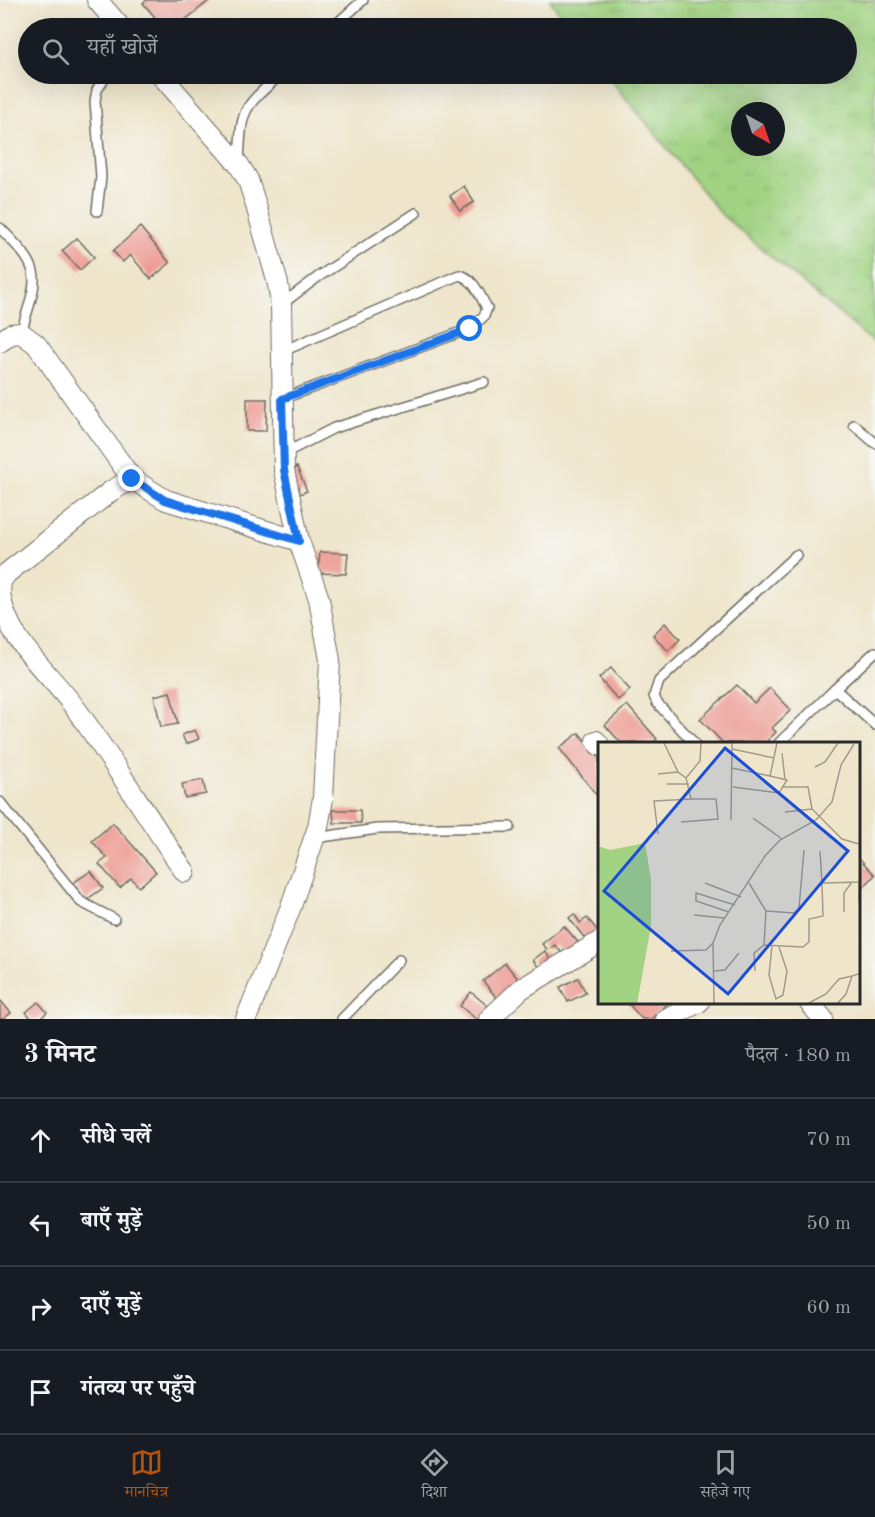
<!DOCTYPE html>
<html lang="hi">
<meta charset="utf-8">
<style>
body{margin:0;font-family:"Old Standard TT","Noto Serif Devanagari",serif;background:#20242c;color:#f1f3f6}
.compass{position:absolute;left:731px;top:102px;width:54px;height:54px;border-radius:50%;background:#171b24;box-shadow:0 6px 24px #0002;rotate:140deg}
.stop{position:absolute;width:18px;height:18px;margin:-14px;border:4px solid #1a73e8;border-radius:50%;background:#fff}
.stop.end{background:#1a73e8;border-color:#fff;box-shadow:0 2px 6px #0008}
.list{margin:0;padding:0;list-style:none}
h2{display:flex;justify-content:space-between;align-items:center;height:78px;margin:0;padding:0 24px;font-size:26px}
h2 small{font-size:20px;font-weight:400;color:#9ea1a6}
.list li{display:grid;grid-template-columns:39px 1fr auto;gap:18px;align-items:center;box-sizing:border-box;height:84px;padding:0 24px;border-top:2px solid #363941}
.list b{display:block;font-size:22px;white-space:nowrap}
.list em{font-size:20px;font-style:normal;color:#9ea1a6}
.icon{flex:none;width:33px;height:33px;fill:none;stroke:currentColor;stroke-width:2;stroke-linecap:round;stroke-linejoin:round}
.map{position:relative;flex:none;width:875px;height:1019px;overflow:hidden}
.search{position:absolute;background:#171b24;box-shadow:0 6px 24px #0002;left:18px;right:18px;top:18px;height:66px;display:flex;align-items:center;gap:15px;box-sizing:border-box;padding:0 21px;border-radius:33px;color:#9ea1a6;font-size:22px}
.sheet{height:414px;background:#171b24}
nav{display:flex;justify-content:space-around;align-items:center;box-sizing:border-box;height:84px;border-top:2px solid #363941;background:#171b24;font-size:16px;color:#9ea1a6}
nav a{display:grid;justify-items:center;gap:3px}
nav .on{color:#b45309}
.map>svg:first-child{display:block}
.grass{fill:url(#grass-tufts);stroke:#667f57;stroke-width:1.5;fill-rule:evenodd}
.building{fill:#ed9c94}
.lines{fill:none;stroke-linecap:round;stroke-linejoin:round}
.lane-casing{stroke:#6f6c63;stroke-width:12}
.street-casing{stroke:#6f6c63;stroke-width:22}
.lane{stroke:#fff;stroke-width:9}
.street{stroke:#fff;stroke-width:20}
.route{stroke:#1a73e8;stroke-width:8}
.inset-road{fill:none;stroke:#a09b8b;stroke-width:1.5}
.view{fill:#1d4ed8;fill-opacity:0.15;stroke:#1d4ed8;stroke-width:3}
.inset-edge{fill:none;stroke:#2b2b2b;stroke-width:3}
</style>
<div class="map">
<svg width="875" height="1019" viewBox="0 0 875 1019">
<defs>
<pattern id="grass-tufts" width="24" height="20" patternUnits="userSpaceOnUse" patternTransform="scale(1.5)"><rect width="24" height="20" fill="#a1d383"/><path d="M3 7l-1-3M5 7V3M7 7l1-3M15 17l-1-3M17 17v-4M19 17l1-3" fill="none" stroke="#8bb571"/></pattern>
</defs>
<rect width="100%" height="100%" fill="#f6f6f2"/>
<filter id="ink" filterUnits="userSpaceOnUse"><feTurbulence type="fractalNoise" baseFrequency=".0167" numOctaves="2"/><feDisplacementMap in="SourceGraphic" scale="12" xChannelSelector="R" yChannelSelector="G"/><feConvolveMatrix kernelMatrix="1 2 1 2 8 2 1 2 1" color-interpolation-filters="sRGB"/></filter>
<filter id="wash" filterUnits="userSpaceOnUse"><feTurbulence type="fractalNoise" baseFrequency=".008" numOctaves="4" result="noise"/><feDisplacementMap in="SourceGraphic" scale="24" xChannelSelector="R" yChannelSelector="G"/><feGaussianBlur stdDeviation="1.35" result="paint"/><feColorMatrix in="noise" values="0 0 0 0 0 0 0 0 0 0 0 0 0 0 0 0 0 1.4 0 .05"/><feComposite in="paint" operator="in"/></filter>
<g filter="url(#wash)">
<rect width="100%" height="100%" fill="#eee5cb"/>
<path class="grass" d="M550 0H875L874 343 722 215 606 74H846V28H570ZM740 111H776V147H740Z"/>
<g id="blocks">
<g class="building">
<polygon points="147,0 210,0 175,28 164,28 143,3"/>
<polygon points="464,186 474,202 460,211 450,196"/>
<polygon points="140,227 170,263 151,279 130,255 123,262 113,251"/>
<polygon points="77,238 94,257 80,270 62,251"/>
<polygon points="247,399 267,399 266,431 247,431"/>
<polygon points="297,467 307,491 297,495 287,471"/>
<polygon points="320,552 348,553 346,574 318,573"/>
<polygon points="665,623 680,639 668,651 653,635"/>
<polygon points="611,668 630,690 618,700 599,678"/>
<polygon points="737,685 754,703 770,688 791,710 772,728 776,732 765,743 723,743 700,719"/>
<polygon points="170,692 178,724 161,727 154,696"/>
<polygon points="627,705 657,739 652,743 620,742 605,725"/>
<polygon points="195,730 199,739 186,744 182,735"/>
<polygon points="579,733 599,758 599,798 559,748"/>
<polygon points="203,780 206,794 185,798 182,784"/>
<polygon points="333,810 360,810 361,823 334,823"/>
<polygon points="113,823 156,872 139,887 131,878 120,888 99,864 107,858 92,841"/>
<polygon points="858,857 875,875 858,893"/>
<polygon points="91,871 103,888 86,900 73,883"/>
<polygon points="574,914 580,923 587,918 598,931 586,940 569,918"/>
<polygon points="564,926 583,948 568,960 555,945 548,950 542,944"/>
<polygon points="545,951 553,963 542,972 533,960"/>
<polygon points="505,963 522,984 500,1002 483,981"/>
<polygon points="578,978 586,993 568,1002 560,987"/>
<polygon points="471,992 490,1008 480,1019 476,1019 460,1006"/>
<polygon points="0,1000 11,1013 3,1019 0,1019"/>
<polygon points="38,1002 47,1012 40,1019 32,1019 26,1012"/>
<polygon points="627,1002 666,1002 667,1004 651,1019 642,1019"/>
</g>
</g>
</g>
<g filter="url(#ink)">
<use href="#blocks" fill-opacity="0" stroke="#6f6c63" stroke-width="1.5"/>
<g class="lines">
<defs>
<g id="lane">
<polyline points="332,28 363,0"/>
<path d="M239 162C242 108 240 111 281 74"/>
<polyline points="97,211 101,177 95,101 97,90 107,74"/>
<path d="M0 228C45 273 38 274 21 333"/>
<polyline points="282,304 318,277 416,213"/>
<path d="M282 399 469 329 484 316 487 308C480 296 474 278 459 275L283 351"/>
<polyline points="854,425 875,443"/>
<polyline points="283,454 334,428 484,382"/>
<polyline points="875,652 835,689 875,725"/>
<polyline points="694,743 657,703 654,696 659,681 796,555"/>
<polyline points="779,743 835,689"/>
<polyline points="0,802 81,902 114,919"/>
<polyline points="315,838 377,829 510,827"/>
<polyline points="342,1019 399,960"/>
</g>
<g id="street">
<polyline points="97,0 121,28"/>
<polyline points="160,74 239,165 248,180 255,202 278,284 281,305 284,470 299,541 319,599 330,660 323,798 318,827 290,909 246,1019"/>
<polyline points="0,342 11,334 21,333 36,344 132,479 166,500 299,541"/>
<polyline points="0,592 1,581 7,573 111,491 132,479"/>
<path d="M0 593C6 640 49 672 76 709 114 762 148 818 185 872"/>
<polyline points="596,741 599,745"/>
<polyline points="809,1002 823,1019"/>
<polyline points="489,1019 521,989 599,942"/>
<polyline points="666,1019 699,1002"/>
</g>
</defs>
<use href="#lane" class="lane-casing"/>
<use href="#street" class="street-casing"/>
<use href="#lane" class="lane"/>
<use href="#street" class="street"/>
</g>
</g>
<g class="lines" filter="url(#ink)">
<polyline class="route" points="132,479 165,500 299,541 284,470 282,399 470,329"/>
</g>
<g transform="translate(598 742)">
<rect width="262" height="262" fill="#eee5cb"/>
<path d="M47 101 53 137V184L39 262H0V104L12 108Z" fill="#a1d383"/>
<path class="inset-road" d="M66 1 80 30 88 36 102 19 103 1M134 7 176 16M184 11 187 38M217 25 227 20 240 1M134 26 172 34 179 1M60 32 80 30M69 42H91M135 45 181 51 189 38 172 34M185 45H210L214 67 244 97 261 102M187 70 214 67M155 76 184 97M133 78 134 1M83 80 120 77 118 57H93M60 92 56 59 93 57 88 36M222 109 224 141M107 141 143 155M151 141 168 169 166 203 205 205 211 200V177L225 174 224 141 263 140M261 160V140M168 169 196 171 201 166 206 108M131 170 98 159V151L137 163M246 170V151L254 140M96 173 126 176M174 204 171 233 178 257 185 253 189 229 181 205M73 209 108 208 115 201M116 229 127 228 141 211M157 229 156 211 166 203M116 262 115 201 122 183 167 114 182 98 218 78 234 60 243 23 256 2M209 262 228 252 241 237 254 234M239 262 248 252 254 234 263 231"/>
<path class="view" d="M127 6 250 109 130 252 6 149Z"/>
<rect width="262" height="262" class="inset-edge"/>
</g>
</svg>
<svg class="compass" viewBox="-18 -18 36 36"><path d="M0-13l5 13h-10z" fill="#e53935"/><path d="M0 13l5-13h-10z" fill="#9ea1a6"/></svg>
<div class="stop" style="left:470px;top:329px"></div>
<div class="stop end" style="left:132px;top:479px"></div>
<div class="search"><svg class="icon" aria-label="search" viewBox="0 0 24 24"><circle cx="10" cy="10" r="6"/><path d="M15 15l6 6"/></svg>यहाँ खोजें</div>
</div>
<section class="sheet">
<h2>3 मिनट<small>पैदल · 180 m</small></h2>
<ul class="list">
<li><svg class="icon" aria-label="ahead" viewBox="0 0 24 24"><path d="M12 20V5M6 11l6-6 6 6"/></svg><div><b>सीधे चलें</b></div><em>70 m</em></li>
<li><svg class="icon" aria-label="left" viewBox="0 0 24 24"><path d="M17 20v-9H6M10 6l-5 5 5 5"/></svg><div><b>बाएँ मुड़ें</b></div><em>50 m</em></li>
<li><svg class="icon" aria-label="right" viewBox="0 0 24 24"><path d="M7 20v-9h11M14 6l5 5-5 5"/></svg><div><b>दाएँ मुड़ें</b></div><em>60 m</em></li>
<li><svg class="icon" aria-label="arrive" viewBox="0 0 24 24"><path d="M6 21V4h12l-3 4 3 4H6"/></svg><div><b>गंतव्य पर पहुँचे</b></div></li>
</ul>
</section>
<nav>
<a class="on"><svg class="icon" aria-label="map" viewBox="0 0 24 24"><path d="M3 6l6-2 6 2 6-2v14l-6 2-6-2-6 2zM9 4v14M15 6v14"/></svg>मानचित्र</a>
<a><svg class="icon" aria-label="directions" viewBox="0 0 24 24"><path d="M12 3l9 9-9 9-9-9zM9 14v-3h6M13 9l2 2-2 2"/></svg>दिशा</a>
<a><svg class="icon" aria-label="saved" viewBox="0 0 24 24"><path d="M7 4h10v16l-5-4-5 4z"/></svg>सहेजे गए</a>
</nav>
